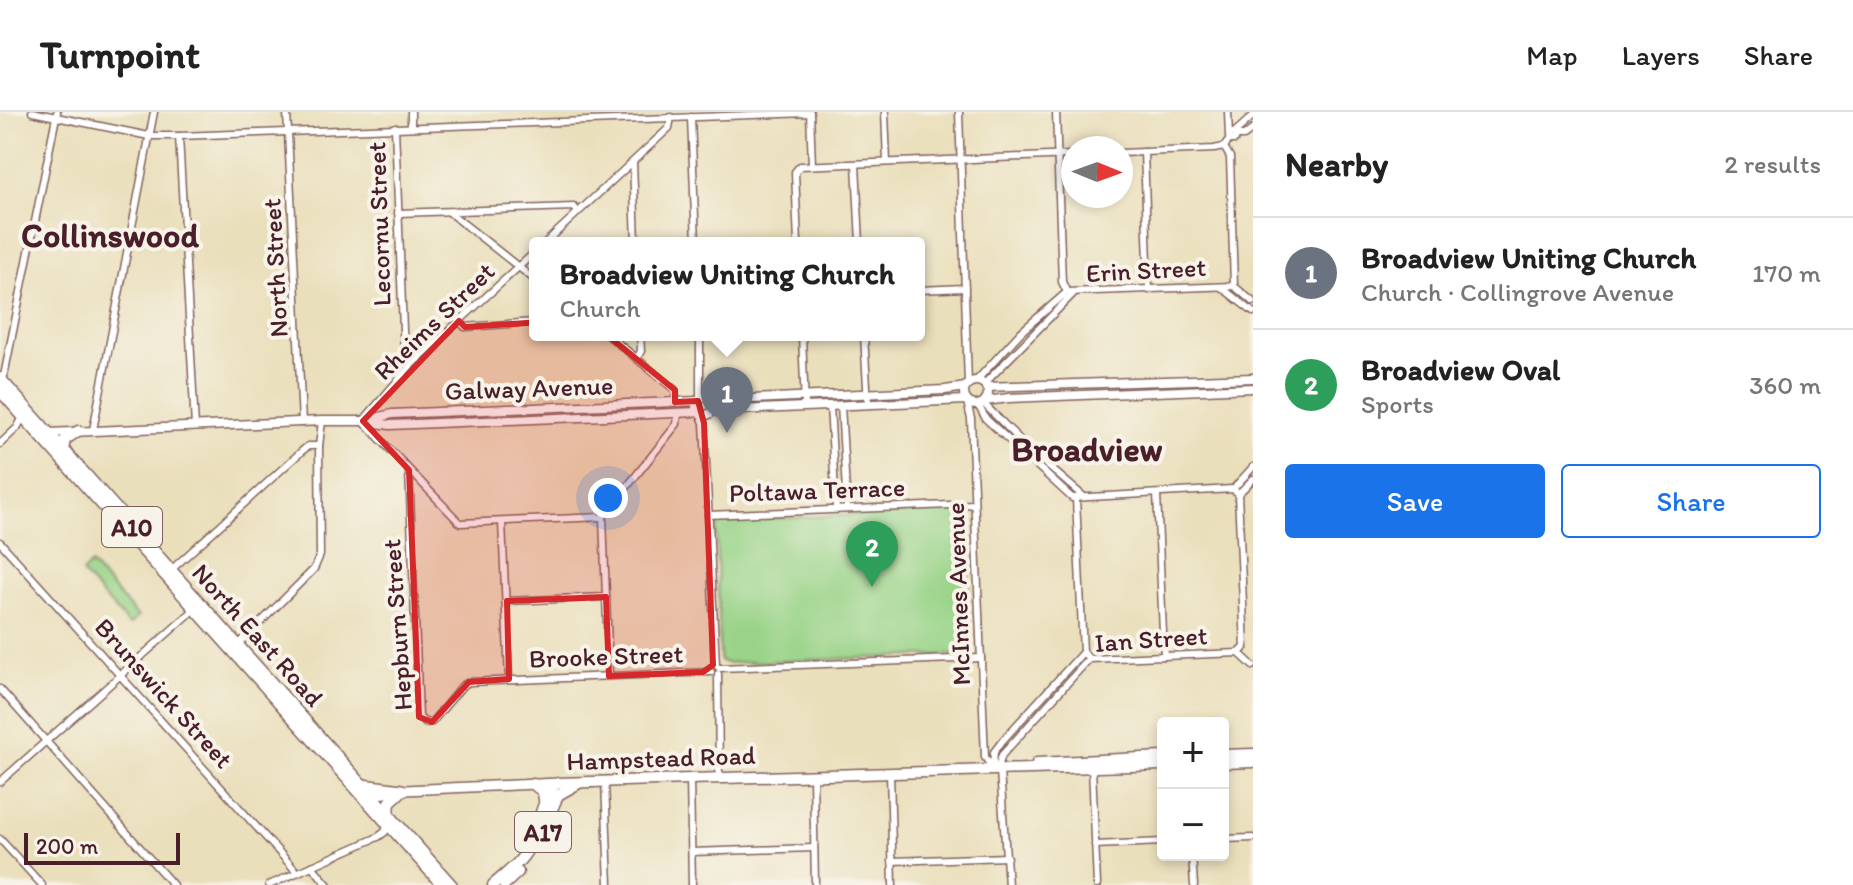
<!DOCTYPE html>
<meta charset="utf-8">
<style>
body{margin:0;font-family:Itim,sans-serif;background:#f2f2f2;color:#222}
.controls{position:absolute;right:24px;bottom:24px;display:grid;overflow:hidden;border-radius:8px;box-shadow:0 4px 12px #0003}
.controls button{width:72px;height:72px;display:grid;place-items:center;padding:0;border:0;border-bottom:2px solid #e0e0e0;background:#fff;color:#222;font:40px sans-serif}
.compass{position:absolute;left:1061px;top:24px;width:72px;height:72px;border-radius:50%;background:#fff;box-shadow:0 4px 12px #0003;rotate:91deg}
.scale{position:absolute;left:24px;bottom:20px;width:156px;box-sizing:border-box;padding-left:8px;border:4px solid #4a1f2b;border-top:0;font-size:22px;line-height:28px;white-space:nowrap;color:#4a1f2b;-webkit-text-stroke:6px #f7f3e8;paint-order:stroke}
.you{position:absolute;left:608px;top:386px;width:28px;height:28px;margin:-20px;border:6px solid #fff;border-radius:50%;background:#1a73e8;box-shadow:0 0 0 12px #1a73e833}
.badge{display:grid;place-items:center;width:52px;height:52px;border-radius:50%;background:#1a73e8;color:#fff;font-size:26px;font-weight:700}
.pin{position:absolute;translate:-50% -66px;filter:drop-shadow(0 2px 4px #0008)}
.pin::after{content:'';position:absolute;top:42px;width:28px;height:24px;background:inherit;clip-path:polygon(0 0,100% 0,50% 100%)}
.popup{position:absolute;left:529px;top:125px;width:396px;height:104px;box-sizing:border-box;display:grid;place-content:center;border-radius:8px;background:#fff;filter:drop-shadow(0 2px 6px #0005);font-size:26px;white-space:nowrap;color:#767676}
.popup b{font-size:30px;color:#222}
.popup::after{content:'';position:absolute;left:50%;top:100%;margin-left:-16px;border:16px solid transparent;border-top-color:#fff}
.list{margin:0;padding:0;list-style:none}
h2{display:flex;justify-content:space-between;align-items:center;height:104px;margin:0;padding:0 32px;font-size:34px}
h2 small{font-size:26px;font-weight:400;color:#767676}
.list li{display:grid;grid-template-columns:52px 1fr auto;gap:24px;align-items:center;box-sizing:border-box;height:112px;padding:0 32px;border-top:2px solid #e0e0e0}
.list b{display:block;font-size:30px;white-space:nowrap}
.list p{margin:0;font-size:26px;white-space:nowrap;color:#767676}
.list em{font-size:26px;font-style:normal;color:#767676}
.actions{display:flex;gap:16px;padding:24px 32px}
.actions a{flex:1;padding:18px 0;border:2px solid #1a73e8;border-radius:8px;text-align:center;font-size:28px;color:#1a73e8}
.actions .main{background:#1a73e8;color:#fff}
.map{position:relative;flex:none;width:1253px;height:773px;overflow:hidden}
header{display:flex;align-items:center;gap:48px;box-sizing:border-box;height:112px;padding:0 40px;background:#fff;border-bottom:2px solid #e0e0e0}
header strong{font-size:38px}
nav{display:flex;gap:44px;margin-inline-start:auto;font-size:28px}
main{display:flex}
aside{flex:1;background:#fff}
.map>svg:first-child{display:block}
.green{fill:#98d387;stroke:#717959;stroke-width:2}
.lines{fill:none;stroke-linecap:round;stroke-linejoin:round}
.minor-casing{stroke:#82625d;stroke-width:9}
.tertiary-casing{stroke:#82625d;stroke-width:11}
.secondary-casing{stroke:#82625d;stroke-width:12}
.trunk-casing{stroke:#82625d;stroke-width:13}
.minor{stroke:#fff;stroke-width:6}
.tertiary{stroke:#fff;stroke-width:8}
.secondary{stroke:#fff;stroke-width:9}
.trunk{stroke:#fff;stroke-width:10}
.marked{fill:#d62828;fill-opacity:0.2;stroke:#d62828;stroke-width:6;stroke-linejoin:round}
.labels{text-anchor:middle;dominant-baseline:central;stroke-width:8;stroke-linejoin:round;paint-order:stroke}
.shield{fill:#f7f3e8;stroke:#7e5f64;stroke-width:2}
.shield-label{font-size:24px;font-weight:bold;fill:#4a1f2b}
.street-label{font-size:26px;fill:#4a1f2b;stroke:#f7f3e8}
.district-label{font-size:34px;font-weight:bold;fill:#4a1f2b;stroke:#f7f3e8}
</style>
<header>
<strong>Turnpoint</strong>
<nav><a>Map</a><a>Layers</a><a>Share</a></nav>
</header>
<main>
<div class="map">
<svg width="1253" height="773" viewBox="0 0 1253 773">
<rect width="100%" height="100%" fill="#f7f3e8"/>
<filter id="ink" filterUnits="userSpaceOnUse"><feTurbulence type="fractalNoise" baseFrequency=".0125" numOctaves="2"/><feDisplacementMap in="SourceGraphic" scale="16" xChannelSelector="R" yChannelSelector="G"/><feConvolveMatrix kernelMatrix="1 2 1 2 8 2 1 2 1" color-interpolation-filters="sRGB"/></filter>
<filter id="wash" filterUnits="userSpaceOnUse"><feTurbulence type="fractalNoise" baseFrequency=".006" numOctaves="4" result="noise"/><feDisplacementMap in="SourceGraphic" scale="32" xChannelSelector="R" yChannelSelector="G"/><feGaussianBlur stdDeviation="1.8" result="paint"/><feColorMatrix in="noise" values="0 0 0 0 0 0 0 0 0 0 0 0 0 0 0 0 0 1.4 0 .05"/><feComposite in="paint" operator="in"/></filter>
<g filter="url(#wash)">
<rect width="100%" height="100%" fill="#eadfbb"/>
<g class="green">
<polygon points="966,398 971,542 727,551 720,549 716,409"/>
<polygon points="91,452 138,505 129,513 82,461"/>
</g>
</g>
<g filter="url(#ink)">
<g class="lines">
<defs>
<g id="minor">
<polyline points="32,0 149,24 179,24 810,1"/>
<polyline points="287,0 302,311"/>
<polyline points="411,0 411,15"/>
<polyline points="810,0 812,53"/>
<polyline points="885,0 887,50"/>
<polyline points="959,0 968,272"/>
<polyline points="1056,0 1062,170 1067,180"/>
<polyline points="1228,0 1229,25 1231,28 1235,28 1237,22 1230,21"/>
<polyline points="691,5 696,131"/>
<polyline points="395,15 404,243 411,253"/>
<polyline points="1235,20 1253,4"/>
<polyline points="179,24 195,315"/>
<polyline points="1237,24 1244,24 1253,17"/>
<polyline points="1224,35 1230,45 1234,174"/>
<polyline points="1144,40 1149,178"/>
<polyline points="1121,41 1214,37 1224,35 1230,27"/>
<polyline points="633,50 636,131"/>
<polyline points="856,52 860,131"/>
<polyline points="449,100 535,168"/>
<polyline points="398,101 574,95 578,100"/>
<polyline points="545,131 669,16 671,5"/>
<polyline points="798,131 795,60 800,54 1073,43"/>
<polyline points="535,140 411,253 363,309 460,411 603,405 677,312 678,301"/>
<polyline points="1221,175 1253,200"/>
<polyline points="919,178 965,176"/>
<polyline points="459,209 465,215 535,210"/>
<polyline points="608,223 675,278 676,290"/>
<polyline points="802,223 805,295"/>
<polyline points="864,223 868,292"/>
<polyline points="637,246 641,239 640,223"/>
<polyline points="3,269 57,0"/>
<polyline points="976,269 1021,220 1067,180 1234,174 1253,190"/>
<polyline points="984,272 1073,182"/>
<polyline points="700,287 700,223"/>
<polyline points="967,290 971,307 985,645 990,653"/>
<polyline points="983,291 1034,342 1083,384"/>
<polyline points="841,293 847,397"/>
<polyline points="978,293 986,307 1072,386 1233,377 1238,382"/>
<polyline points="830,294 836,397"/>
<polyline points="700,302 704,311 716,553"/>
<polyline points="93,318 154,0"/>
<polyline points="0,332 17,316 23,305"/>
<polyline points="409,358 419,605 425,611 432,610 462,574 469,570 711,560"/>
<polyline points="1233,377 1253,355"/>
<polyline points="1157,382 1164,544"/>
<polyline points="1238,382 1245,535 1239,541"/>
<polyline points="1238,382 1253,367"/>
<polyline points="1076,387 1083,540 1089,547"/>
<polyline points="708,403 974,392"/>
<polyline points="603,405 609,564"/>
<polyline points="502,410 509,567"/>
<polyline points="0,430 297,760"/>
<polyline points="171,458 302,339 308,334 319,334"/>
<polyline points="507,489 606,485"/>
<polyline points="238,533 314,457 320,443 319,334 322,309"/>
<polyline points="719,556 981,546"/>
<polyline points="718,562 719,666"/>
<polyline points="0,577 173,773"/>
<polyline points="993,652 994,640 1003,628 1083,540"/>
<polyline points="999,652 1002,643 1089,547 1239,541 1253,554"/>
<polyline points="1092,656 1097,773"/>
<polyline points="1000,659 1008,773"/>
<polyline points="890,660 893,773"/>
<polyline points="813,663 815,773"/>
<polyline points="690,667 692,773"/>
<polyline points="605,669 609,773"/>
<polyline points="0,670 195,497"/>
<polyline points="0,727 42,773"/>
<polyline points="1223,727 1253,726"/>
<polyline points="1095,733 1163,730"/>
<polyline points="692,740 814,736"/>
<polyline points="1192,743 1194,773"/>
<polyline points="892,749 1007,745"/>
<polyline points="312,754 328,773"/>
<polyline points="269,773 378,725 385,720 387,713"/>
</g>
<g id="tertiary">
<circle cx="976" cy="281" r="12"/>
<polyline points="986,275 1253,266"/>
<circle cx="705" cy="294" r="9"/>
<polyline points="712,289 945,278 966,275"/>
<polyline points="985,289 1009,286 1253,276"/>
<polyline points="713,299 966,288"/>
<polyline points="364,309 392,302 698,289"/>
<polyline points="48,321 322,309 363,309 390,313 697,300"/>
</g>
<g id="secondary">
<polyline points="362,672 402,677"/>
<polyline points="372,683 405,678 558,671"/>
</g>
<g id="trunk">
<polyline points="0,266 452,773"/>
<polyline points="0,279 442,773"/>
<polyline points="63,338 65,328 78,319"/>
<polyline points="1223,643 1253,642"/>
<polyline points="1037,651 1163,645"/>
<polyline points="1223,651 1253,650"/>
<polyline points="533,672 543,680 544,688"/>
<polyline points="389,702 390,690 402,679"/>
<polyline points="537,734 558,683 579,671"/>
<path d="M493 773C506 761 521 751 529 735 538 719 543 678 558 671L1163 653"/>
<polyline points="504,773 518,760"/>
</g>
</defs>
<use href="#minor" class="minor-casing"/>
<use href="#tertiary" class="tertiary-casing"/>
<use href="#secondary" class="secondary-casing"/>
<use href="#trunk" class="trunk-casing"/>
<use href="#minor" class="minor"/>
<use href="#tertiary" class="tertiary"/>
<use href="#secondary" class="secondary"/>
<use href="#trunk" class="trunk"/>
</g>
</g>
<path class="marked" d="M587 207 675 278V290L698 289 704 311 713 553 703 560 609 564 606 485 507 489 509 567 469 570 432 610 419 605 409 358 363 309 459 209 465 215Z"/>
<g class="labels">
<g class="shield">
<rect x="102" y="395" width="60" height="40" rx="6"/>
<rect x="515" y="700" width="56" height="40" rx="6"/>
</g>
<g class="shield-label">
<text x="132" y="415">A10</text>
<text x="543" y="720">A17</text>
</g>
<g class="street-label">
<text transform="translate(379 112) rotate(-92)">Lecornu Street</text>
<text transform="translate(275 156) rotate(-93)">North Street</text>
<text transform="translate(1146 158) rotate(-3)">Erin Street</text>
<text transform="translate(434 209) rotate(-44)">Rheims Street</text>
<text transform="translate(529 276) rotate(-2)">Galway Avenue</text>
<text transform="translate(817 378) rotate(-2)">Poltawa Terrace</text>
<text transform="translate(958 482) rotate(-92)">McInnes Avenue</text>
<text transform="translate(397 513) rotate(-94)">Hepburn Street</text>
<text transform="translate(258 523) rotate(48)">North East Road</text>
<text transform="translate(1151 527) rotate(-4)">Ian Street</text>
<text transform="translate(606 544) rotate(-2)">Brooke Street</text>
<text transform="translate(164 581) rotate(48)">Brunswick Street</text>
<text transform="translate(661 646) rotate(-2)">Hampstead Road</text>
</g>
<g class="district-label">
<text x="110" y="123">Collinswood</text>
<text x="1087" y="337">Broadview</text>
</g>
</g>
</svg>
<div class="controls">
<button>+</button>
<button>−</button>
</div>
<svg class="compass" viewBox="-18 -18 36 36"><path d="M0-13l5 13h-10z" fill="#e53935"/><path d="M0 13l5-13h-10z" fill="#767676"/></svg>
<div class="scale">200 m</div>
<div class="you"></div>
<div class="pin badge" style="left:727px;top:321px;background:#6b7280">1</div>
<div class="popup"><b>Broadview Uniting Church</b>Church</div>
<div class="pin badge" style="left:872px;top:475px;background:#2e9e5b">2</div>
</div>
<aside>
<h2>Nearby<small>2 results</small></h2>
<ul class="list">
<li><span class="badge" style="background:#6b7280">1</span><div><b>Broadview Uniting Church</b><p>Church · Collingrove Avenue</p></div><em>170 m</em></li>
<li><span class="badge" style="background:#2e9e5b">2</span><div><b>Broadview Oval</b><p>Sports</p></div><em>360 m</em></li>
</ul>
<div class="actions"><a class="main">Save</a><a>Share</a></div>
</aside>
</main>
